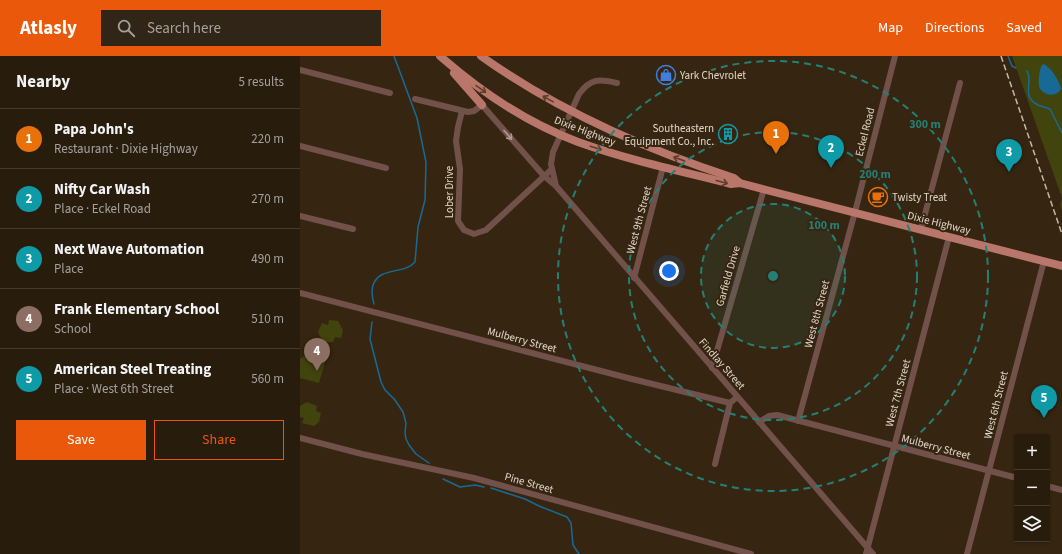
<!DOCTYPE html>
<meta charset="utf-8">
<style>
body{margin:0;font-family:"Source Sans 3",sans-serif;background:#302516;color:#f1f3f6}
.controls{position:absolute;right:12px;bottom:12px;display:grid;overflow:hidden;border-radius:0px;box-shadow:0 1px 3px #0004}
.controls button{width:36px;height:36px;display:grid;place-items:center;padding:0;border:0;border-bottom:1px solid #443a2e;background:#281c0d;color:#f1f3f6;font:20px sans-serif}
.you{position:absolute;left:369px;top:215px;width:14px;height:14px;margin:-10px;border:3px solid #fff;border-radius:50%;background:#1a73e8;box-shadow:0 0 0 6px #1a73e833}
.badge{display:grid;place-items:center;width:26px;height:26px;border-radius:50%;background:#ea580c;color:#fff;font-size:13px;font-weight:700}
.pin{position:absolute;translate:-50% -33px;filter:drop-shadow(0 1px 2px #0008)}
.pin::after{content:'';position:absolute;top:21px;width:14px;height:12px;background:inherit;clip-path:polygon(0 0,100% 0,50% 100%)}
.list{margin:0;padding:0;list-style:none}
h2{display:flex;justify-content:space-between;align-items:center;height:52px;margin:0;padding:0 16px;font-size:17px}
h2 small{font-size:13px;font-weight:400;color:#a5a19d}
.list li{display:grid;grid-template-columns:26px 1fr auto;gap:12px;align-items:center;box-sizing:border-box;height:60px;padding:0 16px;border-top:1px solid #443a2e}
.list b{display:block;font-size:15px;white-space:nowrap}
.list p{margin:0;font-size:13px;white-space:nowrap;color:#a5a19d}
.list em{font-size:13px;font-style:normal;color:#a5a19d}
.actions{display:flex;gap:8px;padding:12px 16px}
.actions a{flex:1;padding:9px 0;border:1px solid #ea580c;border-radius:0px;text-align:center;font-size:14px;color:#ea580c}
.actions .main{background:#ea580c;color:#fff}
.icon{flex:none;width:22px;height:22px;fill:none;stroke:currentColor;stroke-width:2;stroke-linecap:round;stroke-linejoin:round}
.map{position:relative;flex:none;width:762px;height:498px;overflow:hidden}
header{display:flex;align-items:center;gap:24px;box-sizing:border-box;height:56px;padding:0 20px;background:#ea580c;color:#fff}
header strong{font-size:19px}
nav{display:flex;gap:22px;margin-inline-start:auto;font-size:14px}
.search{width:280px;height:36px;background:#302516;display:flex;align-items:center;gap:10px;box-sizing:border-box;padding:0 14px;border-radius:0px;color:#a5a19d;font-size:15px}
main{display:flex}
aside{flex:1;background:#281c0d}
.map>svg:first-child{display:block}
.green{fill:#42440d}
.water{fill:#186a96}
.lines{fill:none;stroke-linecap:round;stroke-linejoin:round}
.stream{stroke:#186a96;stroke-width:1.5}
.minor{stroke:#72514b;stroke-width:6}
.major{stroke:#b9766b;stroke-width:8}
.rail{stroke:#c4b9aa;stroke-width:1.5;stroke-dasharray:6 3;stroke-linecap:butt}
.oneway{stroke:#5d3e2c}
.oneway2{stroke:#af9a90}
.ring{fill:none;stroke:#248077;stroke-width:2;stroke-dasharray:7 5}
.labels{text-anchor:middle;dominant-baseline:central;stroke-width:4;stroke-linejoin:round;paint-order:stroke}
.poi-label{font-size:11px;fill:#e1d6c9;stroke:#362611;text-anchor:start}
.street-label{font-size:11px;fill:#e1d6c9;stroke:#362611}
.centre{fill:#248077;stroke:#362611;stroke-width:2}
.ring-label{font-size:12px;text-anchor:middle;font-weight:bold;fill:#248077;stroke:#362611;stroke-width:4;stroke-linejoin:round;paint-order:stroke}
</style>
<header>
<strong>Atlasly</strong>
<div class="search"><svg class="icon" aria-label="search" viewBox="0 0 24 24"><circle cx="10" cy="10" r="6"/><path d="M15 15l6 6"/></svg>Search here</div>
<nav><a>Map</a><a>Directions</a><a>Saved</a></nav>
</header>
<main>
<aside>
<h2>Nearby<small>5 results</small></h2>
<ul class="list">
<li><span class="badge" style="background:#e8710a">1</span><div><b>Papa John's</b><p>Restaurant · Dixie Highway</p></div><em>220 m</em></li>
<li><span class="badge" style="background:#0f9aa8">2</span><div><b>Nifty Car Wash</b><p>Place · Eckel Road</p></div><em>270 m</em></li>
<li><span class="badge" style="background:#0f9aa8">3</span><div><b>Next Wave Automation</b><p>Place</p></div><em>490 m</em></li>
<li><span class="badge" style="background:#8d6e63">4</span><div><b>Frank Elementary School</b><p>School</p></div><em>510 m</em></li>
<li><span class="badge" style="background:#0f9aa8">5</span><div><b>American Steel Treating</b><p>Place · West 6th Street</p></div><em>560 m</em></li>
</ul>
<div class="actions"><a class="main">Save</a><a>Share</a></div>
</aside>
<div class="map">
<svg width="762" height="498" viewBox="0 0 762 498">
<rect width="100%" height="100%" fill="#362611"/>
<g class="green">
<polygon points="712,0 762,0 762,155 760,149 762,142"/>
<polygon points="29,264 38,265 43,274 41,282 35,281 33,286 26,286 22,284 18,276 22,267 28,269"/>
<polygon points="4,300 25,306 19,327 0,322 0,303"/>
<polygon points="7,346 17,350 16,355 21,357 19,366 14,370 2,367 4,362 0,361 0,350"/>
</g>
<path class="water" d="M744 8C752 13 759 24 761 33 757 40 747 41 741 34 737 30 739 14 742 9Z"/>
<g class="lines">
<g class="stream">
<polyline points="708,0 712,10 716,12"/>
<path d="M727 15C734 26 720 40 738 49 742 51 746 51 750 53L762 77"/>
<path d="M74 248C72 241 71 236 73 229 80 210 104 219 115 206L118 171 125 144 126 106 117 62 94 0"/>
<polyline points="72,266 70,283 81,326 85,334 95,344 103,356 106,367 105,377 106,383 109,389 116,398 129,407"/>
<polyline points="143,423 160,431 175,429 184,431"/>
<polyline points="191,432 225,443 239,450 267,461 271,467 273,489 279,498"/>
</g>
<g class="minor">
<polyline points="0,14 90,37"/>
<polyline points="115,43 168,56 174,55 182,49 244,120 256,130 573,498"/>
<polyline points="162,55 158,71 156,85 160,113 158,165 164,174 174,178 186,174 252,113"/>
<polyline points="0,90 86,112"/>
<path d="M256 130 251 108 253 96 279 38C291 22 299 23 317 27"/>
<polyline points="0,160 53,173"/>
<polyline points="621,173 660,27"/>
<polyline points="334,222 363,111"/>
<polyline points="0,237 332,323 426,346 430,347 437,341"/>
<polyline points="412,312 464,133"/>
<polyline points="498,365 555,156 595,0"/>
<polyline points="459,366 469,360 477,359 717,422"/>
<polyline points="0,382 62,398 174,422 451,498"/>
<polyline points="415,408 430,347"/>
<polyline points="747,430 762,434"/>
<polyline points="566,498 649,181"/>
<polyline points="667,498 744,205"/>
</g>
<g class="major">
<path d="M140 0C181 36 227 67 278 86 328 104 380 115 431 128L440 127 474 136 762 210"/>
<path d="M181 0C258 55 344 93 434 122L440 127"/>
<polyline points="154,17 182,49"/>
</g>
<polyline class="rail" points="701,0 762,178"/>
</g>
<defs><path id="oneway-shaft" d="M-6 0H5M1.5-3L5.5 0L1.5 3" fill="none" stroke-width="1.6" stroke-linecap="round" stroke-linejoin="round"/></defs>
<g class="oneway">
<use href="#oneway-shaft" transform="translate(181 33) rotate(35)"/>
<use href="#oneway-shaft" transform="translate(248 43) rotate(-151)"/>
<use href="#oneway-shaft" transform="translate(296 92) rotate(18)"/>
<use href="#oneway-shaft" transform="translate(379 103) rotate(-160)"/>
<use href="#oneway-shaft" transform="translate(422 126) rotate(15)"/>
</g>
<use class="oneway2" href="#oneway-shaft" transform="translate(208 79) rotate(49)"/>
<circle cx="473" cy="220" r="72" fill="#248077" fill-opacity=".12"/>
<g class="ring">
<circle cx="473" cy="220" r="72"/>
<circle cx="473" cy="220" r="144"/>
<circle cx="473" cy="220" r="215"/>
</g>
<defs>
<symbol id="shop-ring" viewBox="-11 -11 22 22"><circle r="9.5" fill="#362611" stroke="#3f7fe0" stroke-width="1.5"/><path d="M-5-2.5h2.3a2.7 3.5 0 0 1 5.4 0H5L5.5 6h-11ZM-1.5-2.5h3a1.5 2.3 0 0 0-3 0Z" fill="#3f7fe0"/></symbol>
<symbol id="building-ring" viewBox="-11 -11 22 22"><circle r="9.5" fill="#362611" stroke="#0f9aa8" stroke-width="1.5"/><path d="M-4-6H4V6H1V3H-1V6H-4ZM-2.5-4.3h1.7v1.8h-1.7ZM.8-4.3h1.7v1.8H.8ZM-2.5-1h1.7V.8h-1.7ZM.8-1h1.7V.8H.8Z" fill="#0f9aa8"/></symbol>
<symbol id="cafe-ring" viewBox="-11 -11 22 22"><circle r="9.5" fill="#362611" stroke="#e8710a" stroke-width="1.5"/><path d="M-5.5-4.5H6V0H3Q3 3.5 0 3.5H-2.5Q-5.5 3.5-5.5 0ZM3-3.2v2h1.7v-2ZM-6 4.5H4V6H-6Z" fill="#e8710a"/></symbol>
</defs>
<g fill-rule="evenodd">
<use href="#shop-ring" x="355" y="8" width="22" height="22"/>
<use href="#building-ring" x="417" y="67" width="22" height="22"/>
<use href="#cafe-ring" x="567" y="130" width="22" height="22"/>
</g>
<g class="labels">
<g class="poi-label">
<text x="380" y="19">Yark Chevrolet</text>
<text x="414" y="72" text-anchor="end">Southeastern<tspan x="414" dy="13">Equipment Co., Inc.</tspan></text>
<text x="592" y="141">Twisty Treat</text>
</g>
<g class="street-label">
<text transform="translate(285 75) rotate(21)">Dixie Highway</text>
<text transform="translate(565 76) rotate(-76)">Eckel Road</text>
<text transform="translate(149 136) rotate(-90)">Lober Drive</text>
<text transform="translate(339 164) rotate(-75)">West 9th Street</text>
<text transform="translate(639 167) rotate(14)">Dixie Highway</text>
<text transform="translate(428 220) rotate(-74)">Garfield Drive</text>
<text transform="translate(517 258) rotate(-75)">West 8th Street</text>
<text transform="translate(222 284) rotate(15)">Mulberry Street</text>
<text transform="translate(422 308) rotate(49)">Findlay Street</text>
<text transform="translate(598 337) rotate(-75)">West 7th Street</text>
<text transform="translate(696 349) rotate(-76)">West 6th Street</text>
<text transform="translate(636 391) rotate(15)">Mulberry Street</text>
<text transform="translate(229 427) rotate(16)">Pine Street</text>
</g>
</g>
<circle cx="473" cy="220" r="6" class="centre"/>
<g class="ring-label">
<text x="625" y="72">300 m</text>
<text x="575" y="122">200 m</text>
<text x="524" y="173">100 m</text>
</g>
</svg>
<div class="controls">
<button>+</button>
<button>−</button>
<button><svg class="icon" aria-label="layers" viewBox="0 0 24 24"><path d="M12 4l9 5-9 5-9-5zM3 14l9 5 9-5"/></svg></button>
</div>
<div class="you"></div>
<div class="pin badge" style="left:476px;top:98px;background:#e8710a">1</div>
<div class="pin badge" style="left:531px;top:112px;background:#0f9aa8">2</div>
<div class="pin badge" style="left:709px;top:116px;background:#0f9aa8">3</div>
<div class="pin badge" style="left:17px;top:315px;background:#8d6e63">4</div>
<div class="pin badge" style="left:744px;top:362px;background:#0f9aa8">5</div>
</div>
</main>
